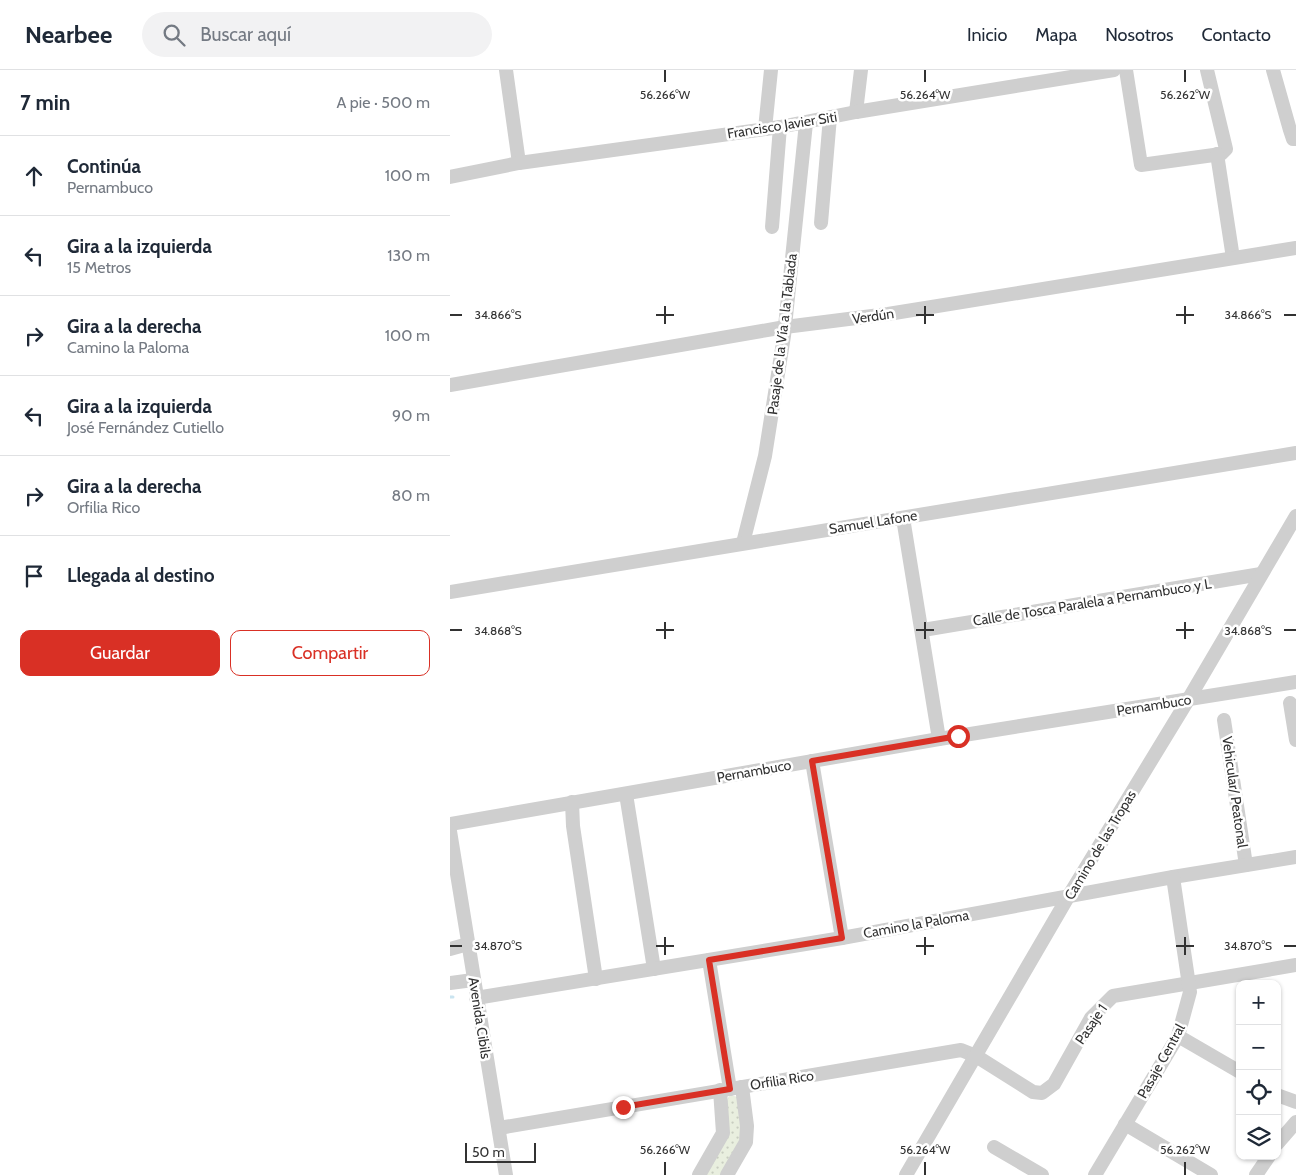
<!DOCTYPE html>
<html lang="es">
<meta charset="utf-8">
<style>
body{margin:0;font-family:Cabin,sans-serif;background:#f2f2f3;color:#1f2937}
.controls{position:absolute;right:15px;bottom:15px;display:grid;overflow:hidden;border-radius:10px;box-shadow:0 1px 4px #0004}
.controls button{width:45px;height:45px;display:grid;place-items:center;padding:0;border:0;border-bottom:1px solid #e0e1e3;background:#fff;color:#1f2937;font:25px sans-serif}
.scale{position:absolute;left:15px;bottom:12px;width:71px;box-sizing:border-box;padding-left:5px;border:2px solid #323232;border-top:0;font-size:14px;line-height:18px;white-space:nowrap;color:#323232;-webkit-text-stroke:4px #fff;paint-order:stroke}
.stop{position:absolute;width:15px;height:15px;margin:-11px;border:4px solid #d93025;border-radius:50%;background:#fff}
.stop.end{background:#d93025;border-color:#fff;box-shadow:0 1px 5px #0008}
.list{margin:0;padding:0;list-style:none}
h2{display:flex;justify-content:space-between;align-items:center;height:65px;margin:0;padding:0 20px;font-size:21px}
h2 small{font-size:16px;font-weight:400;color:#747a83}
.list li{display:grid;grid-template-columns:32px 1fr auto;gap:15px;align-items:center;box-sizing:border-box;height:80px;padding:0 20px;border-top:1px solid #e0e1e3}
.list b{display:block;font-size:19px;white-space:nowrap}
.list p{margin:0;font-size:16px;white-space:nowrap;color:#747a83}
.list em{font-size:16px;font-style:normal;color:#747a83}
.actions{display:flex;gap:10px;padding:15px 20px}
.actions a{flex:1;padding:11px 0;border:1px solid #d93025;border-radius:10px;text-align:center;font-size:18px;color:#d93025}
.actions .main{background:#d93025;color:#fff}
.icon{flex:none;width:28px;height:28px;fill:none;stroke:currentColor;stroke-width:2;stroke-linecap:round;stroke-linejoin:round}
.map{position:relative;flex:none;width:846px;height:1105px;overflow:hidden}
header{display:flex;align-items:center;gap:30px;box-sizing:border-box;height:70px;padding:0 25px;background:#fff;border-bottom:1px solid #e0e1e3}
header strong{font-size:24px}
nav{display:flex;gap:28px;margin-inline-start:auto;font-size:18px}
.search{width:350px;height:45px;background:#f2f2f3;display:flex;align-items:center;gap:12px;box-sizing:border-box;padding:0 18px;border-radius:28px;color:#747a83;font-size:19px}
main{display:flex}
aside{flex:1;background:#fff}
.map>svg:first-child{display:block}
.grass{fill:url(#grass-dots)}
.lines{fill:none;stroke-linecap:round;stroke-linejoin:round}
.stream{stroke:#cae4f0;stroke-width:3}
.minor{stroke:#cfcfcf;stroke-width:14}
.route{stroke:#d93025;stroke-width:6}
.ticks{fill:none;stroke:#323232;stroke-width:2}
.labels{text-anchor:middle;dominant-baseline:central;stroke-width:5;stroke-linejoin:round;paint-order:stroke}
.street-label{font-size:14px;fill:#323232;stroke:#fff}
.ticks-label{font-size:12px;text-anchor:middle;fill:#323232;stroke:#fff;stroke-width:5;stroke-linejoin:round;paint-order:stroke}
</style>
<header>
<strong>Nearbee</strong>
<div class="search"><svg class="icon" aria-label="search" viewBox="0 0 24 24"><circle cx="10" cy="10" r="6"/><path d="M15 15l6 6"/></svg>Buscar aquí</div>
<nav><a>Inicio</a><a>Mapa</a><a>Nosotros</a><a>Contacto</a></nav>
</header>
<main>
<aside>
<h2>7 min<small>A pie · 500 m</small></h2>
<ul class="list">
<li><svg class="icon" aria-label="ahead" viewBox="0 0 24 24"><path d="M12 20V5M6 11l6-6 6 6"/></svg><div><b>Continúa</b><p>Pernambuco</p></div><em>100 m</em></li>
<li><svg class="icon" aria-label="left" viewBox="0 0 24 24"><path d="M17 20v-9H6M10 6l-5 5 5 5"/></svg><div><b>Gira a la izquierda</b><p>15 Metros</p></div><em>130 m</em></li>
<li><svg class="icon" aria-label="right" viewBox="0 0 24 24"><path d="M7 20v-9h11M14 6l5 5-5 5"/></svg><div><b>Gira a la derecha</b><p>Camino la Paloma</p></div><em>100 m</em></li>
<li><svg class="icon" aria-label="left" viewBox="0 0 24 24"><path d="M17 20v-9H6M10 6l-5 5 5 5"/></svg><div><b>Gira a la izquierda</b><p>José Fernández Cutiello</p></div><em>90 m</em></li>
<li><svg class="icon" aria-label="right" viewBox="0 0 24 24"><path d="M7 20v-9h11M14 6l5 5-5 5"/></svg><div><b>Gira a la derecha</b><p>Orfilia Rico</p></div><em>80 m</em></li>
<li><svg class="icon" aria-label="arrive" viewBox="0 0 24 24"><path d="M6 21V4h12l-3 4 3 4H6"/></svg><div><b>Llegada al destino</b></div></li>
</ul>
<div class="actions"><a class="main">Guardar</a><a>Compartir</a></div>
</aside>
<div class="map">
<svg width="846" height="1105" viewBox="0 0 846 1105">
<defs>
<pattern id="grass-dots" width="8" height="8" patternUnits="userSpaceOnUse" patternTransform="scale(1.25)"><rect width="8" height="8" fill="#e9efdf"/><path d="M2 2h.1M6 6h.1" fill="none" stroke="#c8cdc0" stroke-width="1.8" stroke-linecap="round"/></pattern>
</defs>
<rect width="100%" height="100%" fill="#fff"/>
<polygon class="grass" points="280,1025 288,1027 293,1066 271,1105 256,1105 275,1072 277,1030"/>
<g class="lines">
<polyline class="stream" points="0,927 3,927"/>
<g class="minor">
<polyline points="56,0 69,93"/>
<polyline points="676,0 691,95 771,84 776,79 757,0"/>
<polyline points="823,0 840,60 843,69 846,69"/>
<polyline points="406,42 411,0"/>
<polyline points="315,59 321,0"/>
<polyline points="767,84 783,188"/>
<polyline points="0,107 69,93 330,57 406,42 664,0"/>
<polyline points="371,153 380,47"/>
<polyline points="322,157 330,57"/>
<polyline points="0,315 335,257 438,244 846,178"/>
<polyline points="453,448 489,669"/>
<polyline points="293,473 315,386 334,266 356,53"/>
<polyline points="0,522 846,383"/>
<polyline points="473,560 811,504"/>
<polyline points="840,633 846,670"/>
<polyline points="774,650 796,795"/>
<polyline points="362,691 392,868"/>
<polyline points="176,724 204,899"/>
<polyline points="122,732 123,756 146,909"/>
<polyline points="0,754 489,669 846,612"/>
<polyline points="0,761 56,1105"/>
<polyline points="0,879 18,874"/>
<polyline points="259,890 280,1019"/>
<polyline points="0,913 23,910"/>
<polyline points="26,928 392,868 723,807 846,787"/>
<polyline points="728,966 790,1002"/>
<polyline points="827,1025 846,1032"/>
<polyline points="675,1054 761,1105"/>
<polyline points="49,1058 511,980 526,986 583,1022 592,1023 604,1014 641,948 663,926 846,895"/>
<polyline points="827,1074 846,1052"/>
<polyline points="544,1077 592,1105"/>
<polyline points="249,1105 273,1063 270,1020"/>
<polyline points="277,1105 296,1072 297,1056 292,1017"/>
<polyline points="456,1105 618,827 738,630 846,446"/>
<polyline points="645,1105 728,966 740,922 723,807"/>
<polyline points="806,1105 819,1086"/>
</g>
</g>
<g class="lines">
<polyline class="route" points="173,1037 280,1019 259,890 392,868 362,691 508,666"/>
</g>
<path class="ticks" d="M215 0V12M475 0V12M735 0V12M215 236V254M475 236V254M735 236V254M0 245H12M206 245H224M466 245H484M726 245H744M834 245H846M215 552V569M475 552V569M735 552V569M0 560H12M206 560H224M466 560H484M726 560H744M834 560H846M215 867V885M475 867V885M735 867V885M0 876H12M206 876H224M466 876H484M726 876H744M834 876H846M215 1092V1105M475 1092V1105M735 1092V1105"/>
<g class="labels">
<g class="street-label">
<text transform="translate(332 55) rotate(-9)">Francisco Javier Siti</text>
<text transform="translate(423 246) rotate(-8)">Verdún</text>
<text transform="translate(332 264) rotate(-83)">Pasaje de la Vía a la Tablada</text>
<text transform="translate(423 452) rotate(-9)">Samuel Lafone</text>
<text transform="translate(642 532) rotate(-9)">Calle de Tosca Paralela a Pernambuco y L</text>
<text transform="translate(704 635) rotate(-9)">Pernambuco</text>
<text transform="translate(304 701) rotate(-10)">Pernambuco</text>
<text transform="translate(785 722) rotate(82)">Vehicular/ Peatonal</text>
<text transform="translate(650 775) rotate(-59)">Camino de las Tropas</text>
<text transform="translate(466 854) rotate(-10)">Camino la Paloma</text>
<text transform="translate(30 948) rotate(81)">Avenida Cibils</text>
<text transform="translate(641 954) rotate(-56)">Pasaje 1</text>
<text transform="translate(711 991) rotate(-61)">Pasaje Central</text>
<text transform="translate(332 1010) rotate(-9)">Orfilia Rico</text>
</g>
</g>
<g class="ticks-label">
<text x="215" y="29">56.266°W</text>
<text x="475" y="29">56.264°W</text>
<text x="735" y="29">56.262°W</text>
<text x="48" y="249">34.866°S</text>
<text x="798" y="249">34.866°S</text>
<text x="48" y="565">34.868°S</text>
<text x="798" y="565">34.868°S</text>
<text x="48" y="880">34.870°S</text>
<text x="798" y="880">34.870°S</text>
<text x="215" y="1084">56.266°W</text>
<text x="475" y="1084">56.264°W</text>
<text x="735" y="1084">56.262°W</text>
</g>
</svg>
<div class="controls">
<button>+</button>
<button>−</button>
<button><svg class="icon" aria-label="locate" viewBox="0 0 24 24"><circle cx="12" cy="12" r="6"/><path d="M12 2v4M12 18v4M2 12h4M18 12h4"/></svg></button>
<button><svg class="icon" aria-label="layers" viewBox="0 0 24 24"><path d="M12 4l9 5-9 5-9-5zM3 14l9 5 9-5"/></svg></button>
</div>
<div class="scale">50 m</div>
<div class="stop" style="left:508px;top:666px"></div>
<div class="stop end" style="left:173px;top:1037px"></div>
</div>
</main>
